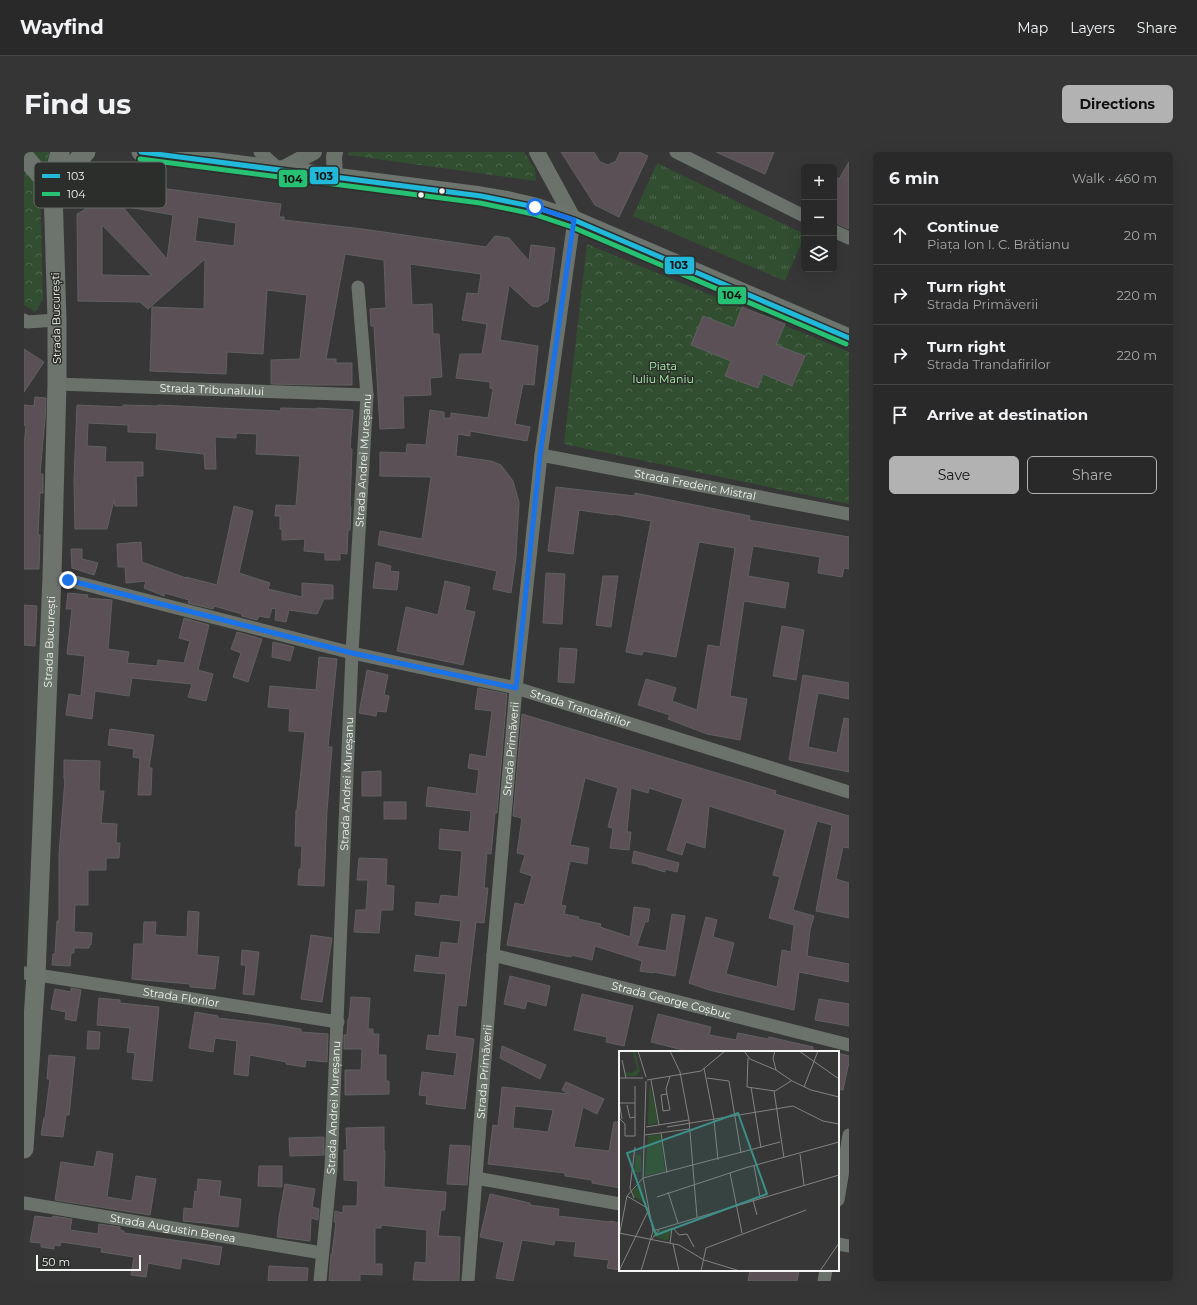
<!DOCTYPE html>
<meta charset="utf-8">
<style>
body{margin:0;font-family:Montserrat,sans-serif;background:#343534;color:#f1f3f6}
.controls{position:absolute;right:12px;top:12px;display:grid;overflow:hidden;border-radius:6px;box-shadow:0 4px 16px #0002}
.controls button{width:36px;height:36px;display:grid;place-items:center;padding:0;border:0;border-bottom:1px solid #444545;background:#282928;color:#f1f3f6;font:20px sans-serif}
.scale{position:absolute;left:12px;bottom:10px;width:105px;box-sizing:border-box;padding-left:4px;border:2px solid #f3f5f3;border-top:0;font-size:11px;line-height:14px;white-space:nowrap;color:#f3f5f3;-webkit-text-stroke:3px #2b2e2b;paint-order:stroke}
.stop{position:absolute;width:12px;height:12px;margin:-9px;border:3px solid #1a73e8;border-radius:50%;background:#fff}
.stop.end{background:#1a73e8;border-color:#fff;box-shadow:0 1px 4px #0008}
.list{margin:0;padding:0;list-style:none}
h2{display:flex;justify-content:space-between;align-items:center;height:52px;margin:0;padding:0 16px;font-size:17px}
h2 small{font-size:13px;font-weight:400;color:#a5a6a8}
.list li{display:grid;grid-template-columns:26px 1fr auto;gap:12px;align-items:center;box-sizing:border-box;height:60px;padding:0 16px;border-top:1px solid #444545}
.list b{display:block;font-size:15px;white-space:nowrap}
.list p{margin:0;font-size:13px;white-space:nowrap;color:#a5a6a8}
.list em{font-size:13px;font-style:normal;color:#a5a6a8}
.actions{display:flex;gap:8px;padding:12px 16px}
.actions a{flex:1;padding:9px 0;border:1px solid #b1b2b1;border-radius:6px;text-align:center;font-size:14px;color:#b1b2b1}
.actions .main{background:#b1b2b1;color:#111}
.icon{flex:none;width:22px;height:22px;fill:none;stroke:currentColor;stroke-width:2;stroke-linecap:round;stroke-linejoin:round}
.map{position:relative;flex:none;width:825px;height:1129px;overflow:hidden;border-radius:6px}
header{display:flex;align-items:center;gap:24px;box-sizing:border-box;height:56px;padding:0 20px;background:#282928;border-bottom:1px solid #444545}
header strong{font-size:19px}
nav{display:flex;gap:22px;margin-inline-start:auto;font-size:14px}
.intro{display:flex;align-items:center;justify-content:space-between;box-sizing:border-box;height:96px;padding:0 24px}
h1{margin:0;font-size:28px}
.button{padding:10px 18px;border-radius:6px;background:#b1b2b1;color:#111;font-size:14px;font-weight:700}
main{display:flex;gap:24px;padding:0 24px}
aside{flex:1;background:#282928;border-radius:6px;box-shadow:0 4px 16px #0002}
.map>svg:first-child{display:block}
.grass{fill:url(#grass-tufts)}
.park{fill:url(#park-crowns)}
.building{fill:#5b5056;stroke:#606060;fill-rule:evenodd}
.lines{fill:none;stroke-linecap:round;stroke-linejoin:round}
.minor{stroke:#6b726b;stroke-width:13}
.tertiary{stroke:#6b726b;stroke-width:16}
.secondary{stroke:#6d736d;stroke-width:19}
.bus-1-casing{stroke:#2b2e2b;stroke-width:8}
.bus-2-casing{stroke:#2b2e2b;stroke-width:8}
.bus-1{stroke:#20b9da;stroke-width:5}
.bus-2{stroke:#26c172;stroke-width:5}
.route{stroke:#1a73e8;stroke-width:5}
.bus-dot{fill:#f3f5f3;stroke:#2b2e2b;stroke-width:1.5}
.labels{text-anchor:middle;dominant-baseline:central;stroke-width:3;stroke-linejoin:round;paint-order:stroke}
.street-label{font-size:11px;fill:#f3f5f3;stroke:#2b2e2b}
.park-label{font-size:11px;fill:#aef7ad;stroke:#2b2e2b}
.inset-road{fill:none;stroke:#828382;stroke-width:1}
.view{fill:#3d8f89;fill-opacity:0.15;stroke:#3d8f89;stroke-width:2}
.inset-edge{fill:none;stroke:#f3f5f3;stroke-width:2}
.key{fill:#2b2e2b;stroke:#676a67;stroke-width:1}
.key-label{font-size:11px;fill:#f3f5f3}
.line-badge{stroke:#2b2e2b;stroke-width:1.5}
.pale-badge-label{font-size:11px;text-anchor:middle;font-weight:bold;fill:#111}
</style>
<header>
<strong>Wayfind</strong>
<nav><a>Map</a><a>Layers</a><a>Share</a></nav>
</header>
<div class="intro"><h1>Find us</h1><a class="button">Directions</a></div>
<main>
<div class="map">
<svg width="825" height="1129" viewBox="0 0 825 1129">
<defs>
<pattern id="grass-tufts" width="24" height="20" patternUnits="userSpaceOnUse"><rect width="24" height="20" fill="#314e31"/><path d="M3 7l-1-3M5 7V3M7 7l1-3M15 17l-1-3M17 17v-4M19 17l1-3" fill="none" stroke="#4f684f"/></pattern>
<pattern id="park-crowns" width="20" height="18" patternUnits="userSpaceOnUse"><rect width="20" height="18" fill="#314e31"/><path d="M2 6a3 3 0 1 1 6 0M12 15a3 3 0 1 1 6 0" fill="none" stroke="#4f684f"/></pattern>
</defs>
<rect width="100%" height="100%" fill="#363736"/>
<polygon class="grass" points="633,11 780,82 780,85 761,129 609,64"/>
<g class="park">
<polygon points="0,0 26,0 16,30 19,147 11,160 0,153"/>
<polygon points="325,0 500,0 511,17 512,29 324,3"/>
<polygon points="563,92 825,200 825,352 540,292"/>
</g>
<g class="building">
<polygon points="537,0 570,0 576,10 584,13 592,9 596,0 615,0 624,4 595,65 571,53"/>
<polygon points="692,0 750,0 741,22"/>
<polygon points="825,10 825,77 810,70 810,32 813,25 815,27"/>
<path d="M90 30 257 52 255 65H260V68L339 77 462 95 471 84 485 86 505 109 507 93 531 96 524 149 514 155 508 154 485 133 476 188 514 194 510 233 499 232 491 272 506 275 503 289 446 279V284L434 282 432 304 467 309 477 313 489 329 495 350 492 405 487 441 469 437 473 419 354 393 356 379 398 387 407 325 356 324V300L382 301 383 292 402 293 406 258 420 260V266H427V261L464 266 469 237 466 236V230L432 226 436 202H458L463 172 438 168 443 141 454 142 457 122 386 112 388 153 408 152 409 182H415L418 225 406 226 407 243 379 244 380 276 356 277 350 174H347L346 157 362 156 360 108 321 102 302 207H312V211H328V233H293L247 232V208L276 207 283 143 243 138 239 202 203 200 202 222 126 219 128 155 180 157 181 107 124 157 116 150 54 149 53 62 62 57 57 52 80 32 84 35ZM98 54 149 63 143 107ZM174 65 212 71 210 94 171 89ZM78 73 128 124 78 123Z"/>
<polygon points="718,155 761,172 752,193 781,204 768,234 739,222 734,236 701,224 707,209 667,193 679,164 710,176"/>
<polygon points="0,197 20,210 0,240"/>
<polygon points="11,245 22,246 21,267 16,322 19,322 19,341 16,341 14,383 16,383 15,417 0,417 0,294 2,274 0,273 0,253 10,254"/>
<polygon points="53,253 99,255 99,253 133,254 134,253 256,259 257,256 293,257 293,256 329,258 326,297 328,297 326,355 327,355 326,378 324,378 323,402 316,401 316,408 301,408 301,401 280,399 281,387 258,388 258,377 256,377 256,364 251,364 252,353 272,354 276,304 232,302 233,282 212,281 212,286 191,285 192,317 181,317 180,302 132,297 133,281 104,280 104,273 64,271 63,294 82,295 81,310 119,310 119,324 112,324 113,354 91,354 90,348 83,377 51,377 50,328"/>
<polygon points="532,335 611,344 611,341 726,364 725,368 825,385 825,417 820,416 818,425 794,421 796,405 729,394 724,424 765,431 761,456 720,449 706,544 723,547 716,588 683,582 644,567 646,563 614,553 622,527 652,536 648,549 673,558 684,493 696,495 711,396 675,390 652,505 619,499 618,503 602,500 627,369 589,362 589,363 555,358 549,402 524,399"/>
<polygon points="210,354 229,359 215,421 246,431 244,437 278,445 278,431 309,433 309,447 300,447 293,462 265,458 262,470 251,468 252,457 248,456 245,466 235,464 233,468 218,464 218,462 190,454 189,457 164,451 165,448 141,441 140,444 120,436 122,429 102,431 101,415 94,415 93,392 117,390 118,410 162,426 162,425 193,433"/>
<polygon points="47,397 58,397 58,407 74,411 70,423 48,416"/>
<polygon points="352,410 367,414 366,419 375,420 373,438 349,436"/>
<polygon points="522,421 541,422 538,472 519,471"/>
<polygon points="579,424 594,424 587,475 572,473"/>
<polygon points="421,429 446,435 441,458 451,460 439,513 373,499 382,455 414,463"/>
<polygon points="44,441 64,443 63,446 88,448 84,497 105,500 103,511 133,514 134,508 160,511 166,489 155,486 160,466 185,473 174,518 189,522 182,549 164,545 168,532 108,526 105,544 71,539 68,567 42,563 45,542 57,544 61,504 43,502 48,457 42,457"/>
<polygon points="0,453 13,454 11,494 0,493"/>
<polygon points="758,474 780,478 772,528 749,524"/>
<polygon points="213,480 238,487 224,530 209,525 217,501 207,497"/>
<polygon points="249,490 270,495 266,509 248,505"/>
<polygon points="536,496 553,497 550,531 534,530"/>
<polygon points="295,505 313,507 304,595 308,595 303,659 300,734 274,733 275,717 277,717 278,694 271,694 272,658 273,658 281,580 265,579 266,557 244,555 246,534 292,538"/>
<polygon points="343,518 364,523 360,543 365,544 362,560 353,559 352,564 335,561"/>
<polygon points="779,523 825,531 825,547 794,541 784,595 813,601 820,566 825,567 825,620 765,608"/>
<polygon points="454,536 483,542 473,661 471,661 467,702 463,701 460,736 464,736 460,771 452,770 442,854 434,853 431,884 450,887 441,957 402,952 403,944 395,943 398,920 430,924 433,901 402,897 404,883 415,884 422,822 390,819 392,803 415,806 417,790 434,792 437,769 391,763 392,750 415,752 417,743 434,745 438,699 415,697 416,677 445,680 447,659 402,654 404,635 452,642 455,618 444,616 446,602 462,605 468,559 451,557"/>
<polygon points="498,562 752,639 751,642 825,664 825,696 819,695 812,727 825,731 825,766 792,759 808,673 793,669 769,758 790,764 786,778 783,804 825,812 825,830 775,820 770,858 685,838 665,831 682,765 693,768 689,785 710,791 702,822 753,835 758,798 767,800 770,773 745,766 756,725 749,723 761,678 685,654 681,696 662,690 658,703 643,698 659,647 625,636 624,641 607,636 603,680 607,680 605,698 586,696 589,676 584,675 594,636 561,626 546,693 565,696 563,712 546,709 537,753 542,754 540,762 555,765 554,767 577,772 576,775 606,785 610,755 626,757 624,770 621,770 613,794 642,799 648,762 661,764 651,824 629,820 629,821 616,819 618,809 571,794 568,808 548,803 547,805 483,793 491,751 500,753 508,724 496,720 501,703 493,701 498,666 489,664"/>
<polygon points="86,577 130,583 125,616 128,616 127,643 114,643 116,606 109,605 110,597 84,593"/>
<polygon points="40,608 76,609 75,639 80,639 77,671 93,672 92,691 96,691 95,706 82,706 82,718 64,718 64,753 51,753 50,780 68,781 67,793 66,792 65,796 50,796 50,801 47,801 46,814 28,813 29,802 31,802 33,769 35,769 35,702 41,627 40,627"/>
<polygon points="357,619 357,644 338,644 338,620"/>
<rect x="360" y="650" width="22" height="17"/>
<polygon points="610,699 655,711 653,720 641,717 641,720 624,715 624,714 608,711"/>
<polygon points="335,706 363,707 362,733 370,734 369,758 357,758 355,781 330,780 332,758 342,758 344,728 333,728"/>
<polygon points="164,759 175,760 173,803 195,805 191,837 166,835 166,832 108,827 110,792 119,792 120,770 132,770 131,783 163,785"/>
<polygon points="287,783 308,786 298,850 277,847"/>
<polygon points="218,798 235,800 230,843 219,842 222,813 217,813"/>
<polygon points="486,824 526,834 522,854 503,849 501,857 480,852"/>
<polygon points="47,836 57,838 52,869 41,867 42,860 27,857 31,837 47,840"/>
<polygon points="558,842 609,854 600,894 582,890 583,885 550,878"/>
<polygon points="327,845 346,846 344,877 349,877 349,882 355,882 354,903 362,903 362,929 365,929 365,942 321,943 321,918 337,918 338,897 320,897 320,883 323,883 324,867 325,867"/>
<polygon points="75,846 96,848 96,851 135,855 128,929 108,927 111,901 103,900 106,876 73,873"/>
<polygon points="795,847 825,852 825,874 791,868"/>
<polygon points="171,860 194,864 194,866 246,872 277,877 277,880 304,882 303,910 282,908 281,915 262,912 262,910 226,903 224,924 210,922 213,889 191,886 189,900 165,896"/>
<polygon points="634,862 687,875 685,883 712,888 714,881 744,887 745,885 789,895 789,900 667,900 627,890"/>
<polygon points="64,879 76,880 75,897 63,897"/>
<polygon points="478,894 522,913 516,927 476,906"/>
<polygon points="814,901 825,904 825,910 819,938 814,937"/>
<polygon points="25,903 51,905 45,963 42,963 39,985 17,983 20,966 21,966 26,927 23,927"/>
<path d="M542 930 580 947 573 962 559 955 550 995 585 999 590 970H596V1036L568 1031V1028L541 1024V1021L464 1012 469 973 474 974 478 935 545 942 538 938ZM491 954 529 958 524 980 489 976Z"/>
<polygon points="360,975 360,999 361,999 360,1035 422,1040 421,1058 417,1058 414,1084 436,1085 435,1129 389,1128 391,1110 402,1111 403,1078 357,1073 357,1076 351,1076 351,1112 358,1112 358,1123 336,1122 336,1129 305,1129 307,1102 308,1102 312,1070 310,1070 311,1059 319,1061 319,1054 333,1054 334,1029 320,1028 320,998 323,998 322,976"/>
<polygon points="300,985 300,1003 266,1004 265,986"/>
<polygon points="426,993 446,994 443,1033 423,1032"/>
<polygon points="73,999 89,1002 83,1045 108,1049 112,1024 132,1027 126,1063 31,1048 37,1010 70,1015"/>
<polygon points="235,1014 258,1014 258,1035 234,1034"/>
<polygon points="174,1027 197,1029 195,1044 217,1047 214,1075 180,1071 159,1069 160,1056 169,1057 171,1039 173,1040"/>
<polygon points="261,1032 291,1037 288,1055 295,1057 294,1068 287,1066 286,1089 253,1085 255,1065"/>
<polygon points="466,1042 506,1051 506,1053 535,1057 534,1064 586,1070 586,1069 596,1071 596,1118 583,1116 585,1108 550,1104 552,1090 531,1088 530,1093 498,1088 489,1129 472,1126 480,1090 456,1085"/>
<polygon points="11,1064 28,1066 29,1064 48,1067 46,1078 74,1082 75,1072 96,1075 96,1078 100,1079 100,1081 198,1095 195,1113 158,1106 156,1117 124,1111 122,1125 107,1123 110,1105 77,1100 78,1096 37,1090 36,1094 30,1093 30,1097 17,1095 17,1091 6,1090"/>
<polygon points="245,1114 284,1116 283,1129 244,1129"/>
<polygon points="726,1118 775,1118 773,1129 724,1129"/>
</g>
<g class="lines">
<g class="minor">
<polyline points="236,0 256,18"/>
<polyline points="652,0 780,64"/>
<polyline points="810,79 825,86"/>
<polyline points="0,168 3,170 33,168"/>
<path id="s1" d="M33 232 343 243"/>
<path id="s2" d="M517 303 825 362"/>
<path id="s3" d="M28 424 328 501 492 536 825 640"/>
<path id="s4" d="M469 803 825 893"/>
<path id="s5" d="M0 821 156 845 314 870"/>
<polyline points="452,1026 596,1052"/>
<polyline points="814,1048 825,983"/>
<path id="s6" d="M0 1051 298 1101"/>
<polyline points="814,1092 825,1094"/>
<path id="s7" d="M296 1129 307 1016 328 501 343 243 334 135"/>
<path id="s8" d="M444 1129 469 803 492 536 517 303 550 68"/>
<polyline points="800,1129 802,1118"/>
</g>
<g class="tertiary">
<polyline points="513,0 550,68"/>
<polyline points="256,18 290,0"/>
<polyline points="311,25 310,5 311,0"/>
</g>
<g class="secondary">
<polyline points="117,0 457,44 481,48 511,55 550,68 825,186"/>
<polyline points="0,4 29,38"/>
<polyline points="29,37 42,19 62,0"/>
<path id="s9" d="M0 997 12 823 28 424 33 232V168L29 38V26L36 0"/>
</g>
<defs>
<polyline id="bus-1" points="117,0 457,44 511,55 550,68 825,186"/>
<polyline id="bus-2" points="116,7 456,51 509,62 548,75 822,192"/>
</defs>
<use href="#bus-1" class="bus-1-casing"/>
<use href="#bus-2" class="bus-2-casing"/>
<use href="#bus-1" class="bus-1"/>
<use href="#bus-2" class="bus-2"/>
</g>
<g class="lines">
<polyline class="route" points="44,428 328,501 492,536 516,303 550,68 511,55"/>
</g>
<g class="bus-dot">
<circle cx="418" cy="39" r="3.5"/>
<circle cx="397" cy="43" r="3.5"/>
</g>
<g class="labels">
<g class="street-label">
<text transform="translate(32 166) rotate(-91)">Strada București</text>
<text stroke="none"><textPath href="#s1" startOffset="155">Strada Tribunalului</textPath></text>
<text stroke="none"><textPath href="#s7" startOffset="822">Strada Andrei Mureșanu</textPath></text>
<text stroke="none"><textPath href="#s2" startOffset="157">Strada Frederic Mistral</textPath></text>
<text stroke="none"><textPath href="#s9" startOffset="508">Strada București</textPath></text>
<text stroke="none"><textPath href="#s3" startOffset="545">Strada Trandafirilor</textPath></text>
<text stroke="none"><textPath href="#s8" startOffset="534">Strada Primăverii</textPath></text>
<text stroke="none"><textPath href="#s7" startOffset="498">Strada Andrei Mureșanu</textPath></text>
<text stroke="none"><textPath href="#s5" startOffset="159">Strada Florilor</textPath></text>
<text stroke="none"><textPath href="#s4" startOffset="184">Strada George Coșbuc</textPath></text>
<text stroke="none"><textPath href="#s8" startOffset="210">Strada Primăverii</textPath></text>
<text stroke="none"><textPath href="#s7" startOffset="174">Strada Andrei Mureșanu</textPath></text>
<text stroke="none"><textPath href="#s6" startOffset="151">Strada Augustin Benea</textPath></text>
</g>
<g class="park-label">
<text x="639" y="214">Piața<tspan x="639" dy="13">Iuliu Maniu</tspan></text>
</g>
</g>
<g transform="translate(595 899)">
<rect width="220" height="220" fill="#363736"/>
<path d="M13 0H16L21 20 17 25H7L6 21 13 22 18 18ZM17 104H22V121H15Z" fill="#314e31"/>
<path d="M31 32 39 72 29 74 30 42ZM41 83 46 120 26 125 29 85ZM22 132 26 152 15 146 14 140ZM52 177 49 190 34 185 35 181Z" fill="#314e31"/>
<path class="inset-road" d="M19 0 27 26M51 0 61 21 70 69 78 166M125 0 131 8 157 19 173 30 192 39 220 46M156 0 154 7 157 19M180 0 220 28M129 7 128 36 156 40 172 30M3 9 7 27M85 17 95 69 99 109M0 27H24M88 27 110 30 122 102M28 29 82 20 106 0M32 29 40 74M132 36 142 97M185 36 199 0M155 40 165 107M48 43 42 44 44 60 51 59 47 38 51 25M0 50 3 68M1 52H16M8 54 11 67 16 66M0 67 6 73V85H16V35M27 76 70 69M48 76 174 55 204 70 220 73M42 82 48 122M26 84 70 78M181 103 185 134M135 115 141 146M111 122 123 182M49 141 59 172M8 145 24 127 161 91M38 146 126 117 220 91M15 147 11 137 16 96M134 149 138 164M54 177 60 184 68 183 75 196M34 180 220 124M0 182 60 194 85 209 121 220M0 186 8 145M32 189 40 179M51 192 53 177M54 193 60 220M0 220 30 158 8 145M22 220 34 180 24 127 27 30M82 220 87 197 187 159M201 220 220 192"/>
<path class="view" d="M119 62 148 143 37 184 8 102Z"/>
<rect width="220" height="220" class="inset-edge"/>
</g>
<rect x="10" y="10" width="132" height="46" rx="6" class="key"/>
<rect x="18" y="22" width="18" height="4" fill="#20b9da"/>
<rect x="18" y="40" width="18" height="4" fill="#26c172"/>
<g class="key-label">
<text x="43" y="28">103</text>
<text x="43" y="46">104</text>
</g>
<g class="line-badge">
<rect x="285" y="14" width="30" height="19" rx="4" fill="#20b9da"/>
<rect x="254" y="17" width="30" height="19" rx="4" fill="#26c172"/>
<rect x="640" y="104" width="31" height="19" rx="4" fill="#20b9da"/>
<rect x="693" y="134" width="30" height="19" rx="4" fill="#26c172"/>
</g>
<g class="pale-badge-label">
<text x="300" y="28">103</text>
<text x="269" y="31">104</text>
<text x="655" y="117">103</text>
<text x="708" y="147">104</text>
</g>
</svg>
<div class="controls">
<button>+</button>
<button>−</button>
<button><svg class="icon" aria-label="layers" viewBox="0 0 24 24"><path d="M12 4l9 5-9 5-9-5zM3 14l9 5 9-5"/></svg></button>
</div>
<div class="scale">50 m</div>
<div class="stop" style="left:511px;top:55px"></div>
<div class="stop end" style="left:44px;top:428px"></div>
</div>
<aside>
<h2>6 min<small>Walk · 460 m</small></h2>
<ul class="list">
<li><svg class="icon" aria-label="ahead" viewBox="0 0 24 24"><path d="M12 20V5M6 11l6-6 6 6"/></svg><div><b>Continue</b><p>Piața Ion I. C. Brătianu</p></div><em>20 m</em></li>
<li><svg class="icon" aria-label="right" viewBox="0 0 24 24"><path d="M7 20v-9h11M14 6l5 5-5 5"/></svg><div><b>Turn right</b><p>Strada Primăverii</p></div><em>220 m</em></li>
<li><svg class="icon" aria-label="right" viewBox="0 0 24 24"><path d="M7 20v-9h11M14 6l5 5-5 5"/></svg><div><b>Turn right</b><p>Strada Trandafirilor</p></div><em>220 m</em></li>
<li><svg class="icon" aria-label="arrive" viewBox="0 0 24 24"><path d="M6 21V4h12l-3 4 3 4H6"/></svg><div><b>Arrive at destination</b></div></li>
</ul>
<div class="actions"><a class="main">Save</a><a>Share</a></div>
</aside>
</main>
